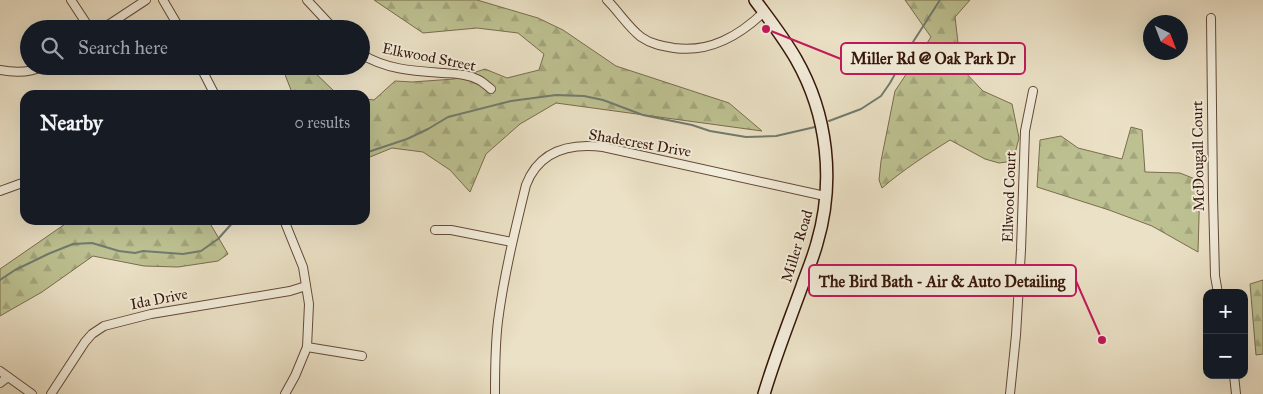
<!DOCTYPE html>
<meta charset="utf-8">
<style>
body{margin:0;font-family:"IM FELL Great Primer",serif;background:#242831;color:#f1f3f6}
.controls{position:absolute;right:15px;bottom:15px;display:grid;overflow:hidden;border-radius:10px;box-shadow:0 5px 20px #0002}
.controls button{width:45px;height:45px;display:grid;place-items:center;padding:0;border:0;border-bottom:1px solid #363941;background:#171b24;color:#f1f3f6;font:25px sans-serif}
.compass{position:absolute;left:1143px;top:15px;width:45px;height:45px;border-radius:50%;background:#171b24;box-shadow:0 5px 20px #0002;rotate:138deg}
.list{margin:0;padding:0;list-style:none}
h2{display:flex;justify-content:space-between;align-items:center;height:65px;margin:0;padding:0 20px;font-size:21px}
h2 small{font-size:16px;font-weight:400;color:#9ea1a6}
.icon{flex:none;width:28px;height:28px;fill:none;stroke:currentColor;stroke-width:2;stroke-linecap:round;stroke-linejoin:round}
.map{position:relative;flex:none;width:1263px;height:394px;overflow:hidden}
.search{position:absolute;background:#171b24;box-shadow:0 5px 20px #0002;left:20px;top:20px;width:350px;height:55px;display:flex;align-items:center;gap:12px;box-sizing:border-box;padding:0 18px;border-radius:28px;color:#9ea1a6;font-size:19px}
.panel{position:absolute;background:#171b24;box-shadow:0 5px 20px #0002;left:20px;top:90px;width:350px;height:135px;border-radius:15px}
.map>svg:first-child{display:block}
.forest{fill:url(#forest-firs);stroke:#7a6c4d}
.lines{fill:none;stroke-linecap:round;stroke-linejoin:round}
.stream{stroke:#717b6e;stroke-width:2}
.street-casing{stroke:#634938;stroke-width:10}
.secondary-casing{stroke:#361609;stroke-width:14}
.street{stroke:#f2ecda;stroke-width:8}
.secondary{stroke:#f2ecda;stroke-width:11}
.labels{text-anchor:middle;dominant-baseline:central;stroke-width:4;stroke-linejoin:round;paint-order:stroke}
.street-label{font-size:15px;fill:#361609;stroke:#f2ecda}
.leader{fill:none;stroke:#c2185b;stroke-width:2}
.callout-dot{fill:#c2185b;stroke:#f2ecda;stroke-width:2}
.callout{fill:#f2ecda;stroke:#c2185b;stroke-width:2}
.callout-label{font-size:16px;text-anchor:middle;font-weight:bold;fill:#361609}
</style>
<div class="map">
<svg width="1263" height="394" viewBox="0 0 1263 394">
<defs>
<pattern id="forest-firs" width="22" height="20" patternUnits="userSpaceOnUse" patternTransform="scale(1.25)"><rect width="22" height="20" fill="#bdc191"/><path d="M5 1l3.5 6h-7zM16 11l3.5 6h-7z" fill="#a3a57c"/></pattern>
</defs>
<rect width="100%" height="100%" fill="#ebe1c6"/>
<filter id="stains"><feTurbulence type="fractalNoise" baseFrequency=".004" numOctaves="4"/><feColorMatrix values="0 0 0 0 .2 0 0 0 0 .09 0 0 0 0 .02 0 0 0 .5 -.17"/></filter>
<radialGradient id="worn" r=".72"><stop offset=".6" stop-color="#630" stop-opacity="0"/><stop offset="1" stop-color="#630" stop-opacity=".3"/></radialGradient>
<g class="forest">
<polygon points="374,0 477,0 538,18 563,30 616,66 729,103 762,131 556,103 520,124 486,154 470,192 450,170 423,152 392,148 365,159 365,99 374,100 395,81 412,82 454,79 485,69 507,78 539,70 544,54 518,33 477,28 423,33"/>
<path d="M905 0H970L955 17 961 68 983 91 1012 104 1019 138 1013 161 999 163 985 159 950 140C926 155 903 170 882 188L879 180 881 161 895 91 931 37Z"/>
<polygon points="285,66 308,66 338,95 293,95 282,67"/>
<polygon points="1131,127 1142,130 1145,172 1180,173 1200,181 1198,252 1152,226 1109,210 1037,187 1040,140 1061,136 1078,148 1122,159"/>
<polygon points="71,220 208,220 228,254 218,261 178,267 144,266 93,256 42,292 0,316 0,269"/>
<polygon points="1263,280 1263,354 1256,355 1250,284"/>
</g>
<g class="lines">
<g class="stream">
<polyline points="829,121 861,109 881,96 890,83 913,42 940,0"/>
<polyline points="365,153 407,139 428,129 448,117 511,101 556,95 584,96 603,100 643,115 692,125 710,131 746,137 776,136 815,127"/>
<polyline points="0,280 15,270 48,254 73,244 92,243 119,251 135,253 143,251 183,254 201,251 218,239 235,220"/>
</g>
<defs>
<g id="street">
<polyline points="71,0 90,29"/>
<polyline points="163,0 180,29"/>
<polyline points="307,0 334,29"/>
<path d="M607 0C619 12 628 27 641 37 651 44 662 46 674 48 710 53 739 36 764 12"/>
<polyline points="1211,18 1213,197 1215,276 1218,293"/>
<polyline points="102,29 146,0"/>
<path d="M361 54C387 70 415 71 444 73 456 74 468 74 479 80 483 82 487 86 491 89"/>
<polyline points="200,66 215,95"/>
<path d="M0 70C15 73 30 73 44 66"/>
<polyline points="0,191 25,182"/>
<polyline points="284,220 303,267 309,304 307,347 295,376 285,394"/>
<polyline points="435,230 451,230 512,242"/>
<polyline points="307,347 362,356"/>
<polyline points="0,371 32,394"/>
<polyline points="1234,375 1236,394"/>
<polyline points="0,383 8,377"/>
<polyline points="51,394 85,342 92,334 104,326 151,314 290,291 306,286"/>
<path d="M495 394C495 370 495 345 498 321 504 275 515 230 526 185 539 151 569 143 603 147L825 196"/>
<polyline points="1010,394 1016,335 1021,250 1025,131 1033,91"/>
</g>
<path id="secondary" d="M755 0C769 19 784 38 796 59 828 115 835 182 817 243 813 258 807 272 802 286 789 322 775 357 764 394"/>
</defs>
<use href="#street" class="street-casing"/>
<use href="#secondary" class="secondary-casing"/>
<use href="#street" class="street"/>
<use href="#secondary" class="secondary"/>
</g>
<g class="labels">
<g class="street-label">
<text transform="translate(429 57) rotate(11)">Elkwood Street</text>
<text transform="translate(640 143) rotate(10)">Shadecrest Drive</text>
<text transform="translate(1198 156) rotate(-91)">McDougall Court</text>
<text transform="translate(1009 197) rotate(-88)">Ellwood Court</text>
<text transform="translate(797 246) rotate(-73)">Miller Road</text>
<text transform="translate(159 299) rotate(-11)">Ida Drive</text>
</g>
</g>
<path class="leader" d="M766 29L841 59M1102 340L1076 281"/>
<g class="callout-dot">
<circle cx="766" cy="29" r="5"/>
<circle cx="1102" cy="340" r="5"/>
</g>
<g class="callout">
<rect x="841" y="43" width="184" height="31" rx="5"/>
<rect x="809" y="265" width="267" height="31" rx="5"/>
</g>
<g class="callout-label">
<text x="933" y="64">Miller Rd @ Oak Park Dr</text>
<text x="942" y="287">The Bird Bath - Air &amp; Auto Detailing</text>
</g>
<rect width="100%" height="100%" filter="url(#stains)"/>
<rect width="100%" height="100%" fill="url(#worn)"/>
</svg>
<div class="controls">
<button>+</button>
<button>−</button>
</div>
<svg class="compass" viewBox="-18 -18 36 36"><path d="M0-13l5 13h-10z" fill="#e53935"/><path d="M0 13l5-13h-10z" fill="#9ea1a6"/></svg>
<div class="search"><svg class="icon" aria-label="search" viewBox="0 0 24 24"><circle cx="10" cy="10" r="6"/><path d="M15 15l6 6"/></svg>Search here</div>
<section class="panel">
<h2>Nearby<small>0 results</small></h2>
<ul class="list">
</ul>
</section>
</div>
